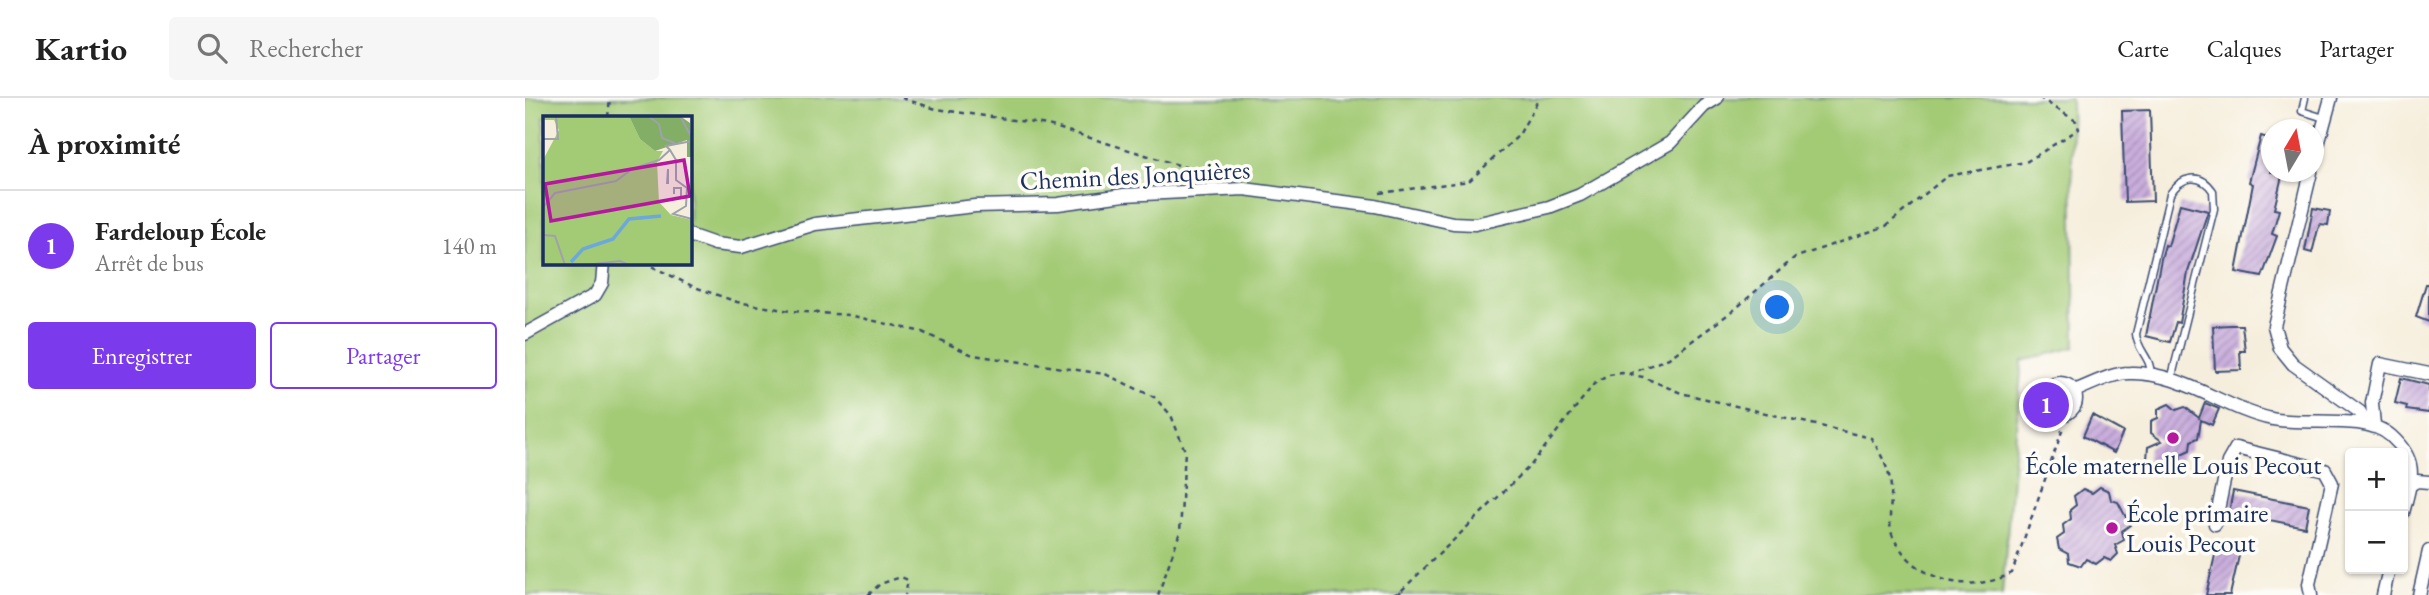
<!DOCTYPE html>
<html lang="fr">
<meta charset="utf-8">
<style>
body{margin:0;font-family:"EB Garamond",serif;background:#f6f6f6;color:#222}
.controls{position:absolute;right:21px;bottom:21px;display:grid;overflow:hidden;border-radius:7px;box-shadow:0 2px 5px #0004}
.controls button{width:63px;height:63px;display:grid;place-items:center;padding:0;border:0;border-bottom:2px solid #e0e0e0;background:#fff;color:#222;font:35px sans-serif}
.compass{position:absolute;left:1736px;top:21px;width:63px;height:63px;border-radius:50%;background:#fff;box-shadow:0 2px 5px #0004;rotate:10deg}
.you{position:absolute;left:1253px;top:210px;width:24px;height:24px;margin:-18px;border:5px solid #fff;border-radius:50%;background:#1a73e8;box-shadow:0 0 0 10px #1a73e833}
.badge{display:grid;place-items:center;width:46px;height:46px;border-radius:50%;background:#7c3aed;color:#fff;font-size:23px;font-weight:700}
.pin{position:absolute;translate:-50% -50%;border:4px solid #fff;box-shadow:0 2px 7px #0006}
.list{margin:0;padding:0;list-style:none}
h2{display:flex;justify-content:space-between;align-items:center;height:91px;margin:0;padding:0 28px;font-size:30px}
h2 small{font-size:23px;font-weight:400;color:#767676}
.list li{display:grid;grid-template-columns:46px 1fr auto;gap:21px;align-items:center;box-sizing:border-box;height:112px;padding:0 28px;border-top:2px solid #e0e0e0}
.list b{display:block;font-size:26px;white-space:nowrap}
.list p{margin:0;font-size:23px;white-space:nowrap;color:#767676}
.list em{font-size:23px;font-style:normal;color:#767676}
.actions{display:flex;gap:14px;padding:21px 28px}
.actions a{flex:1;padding:16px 0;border:2px solid #7c3aed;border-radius:7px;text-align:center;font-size:24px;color:#7c3aed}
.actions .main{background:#7c3aed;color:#fff}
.icon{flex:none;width:38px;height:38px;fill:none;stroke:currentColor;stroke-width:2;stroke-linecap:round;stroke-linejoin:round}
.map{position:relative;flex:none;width:1904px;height:497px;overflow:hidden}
header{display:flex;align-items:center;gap:42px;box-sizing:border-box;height:98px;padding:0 35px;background:#fff;border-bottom:2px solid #e0e0e0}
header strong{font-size:33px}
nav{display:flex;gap:38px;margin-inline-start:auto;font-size:24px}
.search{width:490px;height:63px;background:#f6f6f6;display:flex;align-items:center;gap:18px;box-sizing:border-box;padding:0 24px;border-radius:7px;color:#767676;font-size:26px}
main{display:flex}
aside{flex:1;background:#fff}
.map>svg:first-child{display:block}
.green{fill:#a3ca75;stroke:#5f7c6a;stroke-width:2;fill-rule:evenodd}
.building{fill:url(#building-hatch)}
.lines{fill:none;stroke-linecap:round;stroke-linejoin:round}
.service-casing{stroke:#3c4c71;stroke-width:9}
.minor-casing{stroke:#3c4c71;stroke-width:15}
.path{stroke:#3c4c71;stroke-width:2.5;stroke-dasharray:5 5;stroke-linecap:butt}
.service{stroke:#fff;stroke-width:6}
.minor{stroke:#fff;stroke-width:12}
.poi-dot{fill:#b5179e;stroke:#fdfcf7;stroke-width:2.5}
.labels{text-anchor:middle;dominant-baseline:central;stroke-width:7;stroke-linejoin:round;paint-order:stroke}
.street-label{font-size:26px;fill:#1b2f5e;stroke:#fdfcf7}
.poi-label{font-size:26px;fill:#1b2f5e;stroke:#fdfcf7}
.inset-river{fill:none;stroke:#6da8dd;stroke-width:3.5}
.inset-road{fill:none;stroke:#9ea2aa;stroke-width:2}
.view{fill:#b5179e;fill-opacity:0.15;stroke:#b5179e;stroke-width:3.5}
.inset-edge{fill:none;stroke:#1b2f5e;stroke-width:3.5}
</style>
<header>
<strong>Kartio</strong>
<div class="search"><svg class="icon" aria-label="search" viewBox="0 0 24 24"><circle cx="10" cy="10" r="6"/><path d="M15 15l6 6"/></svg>Rechercher</div>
<nav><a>Carte</a><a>Calques</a><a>Partager</a></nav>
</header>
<main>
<aside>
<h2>À proximité<small></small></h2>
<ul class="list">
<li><span class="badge">1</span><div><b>Fardeloup École</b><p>Arrêt de bus</p></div><em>140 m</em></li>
</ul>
<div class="actions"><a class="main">Enregistrer</a><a>Partager</a></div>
</aside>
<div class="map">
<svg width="1904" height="497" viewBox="0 0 1904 497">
<defs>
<pattern id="building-hatch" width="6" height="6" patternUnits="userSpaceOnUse" patternTransform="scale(1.75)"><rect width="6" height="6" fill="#caaedd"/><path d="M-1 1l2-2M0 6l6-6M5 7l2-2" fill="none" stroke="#a38eb6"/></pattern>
</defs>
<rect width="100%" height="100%" fill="#fdfcf7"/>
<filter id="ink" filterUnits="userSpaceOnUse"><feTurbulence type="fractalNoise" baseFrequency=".0143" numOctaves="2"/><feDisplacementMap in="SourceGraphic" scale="14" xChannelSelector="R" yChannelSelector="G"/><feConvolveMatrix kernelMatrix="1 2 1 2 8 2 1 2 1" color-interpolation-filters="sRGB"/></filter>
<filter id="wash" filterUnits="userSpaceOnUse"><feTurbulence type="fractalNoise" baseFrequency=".00686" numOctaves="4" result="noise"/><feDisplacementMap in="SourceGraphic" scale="28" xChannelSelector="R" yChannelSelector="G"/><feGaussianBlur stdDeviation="1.57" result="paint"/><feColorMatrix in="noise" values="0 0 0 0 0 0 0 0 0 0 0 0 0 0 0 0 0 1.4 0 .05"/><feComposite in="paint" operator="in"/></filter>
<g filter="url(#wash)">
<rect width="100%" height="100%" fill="#f6eedc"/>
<path class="green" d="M0 0H1546L1550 249 1497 263 1477 497H0ZM19 19H164V164H19Z"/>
<g id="blocks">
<g class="building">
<polygon points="1625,12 1628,103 1600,104 1597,13"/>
<polygon points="1736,38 1746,41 1746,74 1758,74 1749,111 1754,112 1747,136 1752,138 1737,179 1711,174 1728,86 1724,84"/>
<polygon points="1655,106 1683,113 1663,174 1654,225 1651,224 1645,244 1621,238 1636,161 1640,147 1643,148"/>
<polygon points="1788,110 1805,113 1803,127 1796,126 1793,131 1787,155 1780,153"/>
<polygon points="1901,186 1904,186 1904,224 1891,219"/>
<polygon points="1705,227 1717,227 1720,253 1715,253 1716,272 1690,273 1688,228"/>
<polygon points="1876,280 1904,287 1904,315 1881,312 1882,308 1870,305"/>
<polygon points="1680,305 1694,311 1687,327 1676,322 1673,340 1666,343 1665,352 1656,356 1654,365 1644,368 1638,362 1629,366 1622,361 1623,349 1637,343 1626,335 1626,323 1633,320 1633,311 1644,306 1651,312 1660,309 1674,320"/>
<polygon points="1567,317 1598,334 1589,355 1558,338"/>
<polygon points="1575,389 1584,393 1586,402 1593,404 1605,427 1597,433 1599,442 1590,447 1593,456 1586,463 1579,460 1571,466 1561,461 1556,468 1544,464 1543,456 1534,451 1532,441 1539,436 1538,427 1546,421 1545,412 1551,407 1549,398 1558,391 1567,395"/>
<polygon points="1708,393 1784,408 1780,429 1704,414"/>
<polygon points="1693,444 1716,449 1705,497 1681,497"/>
</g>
</g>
</g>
<g filter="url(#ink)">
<use href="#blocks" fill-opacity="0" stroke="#3c4c71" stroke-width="2"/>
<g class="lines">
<defs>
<g id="service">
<polyline points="1780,0 1777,13 1799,20"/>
<path d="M1625 277C1628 261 1612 253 1611 236L1645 96C1656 79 1675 73 1688 93L1689 111 1646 282"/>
</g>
<g id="minor">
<polyline points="1788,65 1806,0"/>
<polyline points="1786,74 1749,228 1755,250 1768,266 1835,314 1841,325"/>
<polyline points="164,137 190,146 216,149 290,126 450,108 533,106 599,97 719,91 850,108 928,125 950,126 1024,109 1055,97 1145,45 1179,8 1192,0"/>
<polyline points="0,236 70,197 77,185 79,164"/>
<circle cx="1535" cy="301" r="16"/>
<path d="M1549 293C1566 287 1586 275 1605 275 1655 273 1699 311 1747 321 1781 328 1841 315 1866 338 1895 364 1886 382 1878 415"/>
<polyline points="1849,327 1847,305 1855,266 1904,276"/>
<polyline points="1885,387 1892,383 1904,384"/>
<polyline points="1690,426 1703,364 1711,350 1800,372 1807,385 1784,486 1786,497"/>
<polyline points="1858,497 1864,471"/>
<polyline points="1894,497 1904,453"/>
</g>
</defs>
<use href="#service" class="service-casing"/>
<use href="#minor" class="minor-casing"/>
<g class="path">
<polyline points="377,0 411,11 523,27 692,79"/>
<polyline points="83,19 85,0"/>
<polyline points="855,95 944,83 994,37 1014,0"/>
<polyline points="118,164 167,188 212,204 265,213 324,217 397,234 448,257 580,276 629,299 646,317 660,353 655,434 633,497"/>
<polyline points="1104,276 1144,260 1209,212 1269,160 1361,128 1422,78 1501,64 1554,31 1551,23 1515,0"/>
<polyline points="343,497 355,486 376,479 383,482 380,497"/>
<path d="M868 497 876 493 1006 367 1069 286 1084 277 1097 275 1118 279 1156 295 1346 340C1356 356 1365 372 1366 390 1367 405 1362 425 1368 439 1391 484 1445 497 1487 475L1537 333 1536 316"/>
<polyline points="873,497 876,493 880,497"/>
</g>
<use href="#service" class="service"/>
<use href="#minor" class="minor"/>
</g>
</g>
<g class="poi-dot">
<circle cx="1648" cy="340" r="7"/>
<circle cx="1587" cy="430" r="7"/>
</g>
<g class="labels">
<g class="street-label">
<text transform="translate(610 77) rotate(-3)">Chemin des Jonquières</text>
</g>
<g class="poi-label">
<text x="1648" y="367">École maternelle Louis Pecout</text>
<text x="1601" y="415" text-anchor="start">École primaire<tspan x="1601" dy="30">Louis Pecout</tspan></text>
</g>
</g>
<g transform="translate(18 18)">
<rect width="149" height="149" fill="#f6eedc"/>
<path d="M0 0H86L97 23 112 35H120L114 46 116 86 128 99 149 104 148 148 0 149V44L16 14 11 4H0Z" fill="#a3ca75"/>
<path d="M86 0H137L147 7 149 41H144V24L112 35 97 23Z" fill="#82ae66"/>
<path class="inset-river" d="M28 146 40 133 70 123 86 103 118 100"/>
<path class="inset-road" d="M105 0 116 8 119 22 132 27M137 0 149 22M0 23H15L13 0M127 34 133 44V64L144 72M124 68 125 53V68M144 72 143 90 130 98 149 103M131 78V72H138V82H144M0 91 12 77 73 65 89 53 116 44 127 34 123 30 149 25M0 119 12 120 22 149M42 149 77 145 86 149"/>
<path class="view" d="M141 44 147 80 8 105 2 68Z"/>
<rect width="149" height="149" class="inset-edge"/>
</g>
</svg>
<div class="controls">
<button>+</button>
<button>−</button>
</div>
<svg class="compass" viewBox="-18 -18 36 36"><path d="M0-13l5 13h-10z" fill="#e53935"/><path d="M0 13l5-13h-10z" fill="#767676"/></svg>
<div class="you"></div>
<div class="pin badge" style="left:1521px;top:307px">1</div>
</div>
</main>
